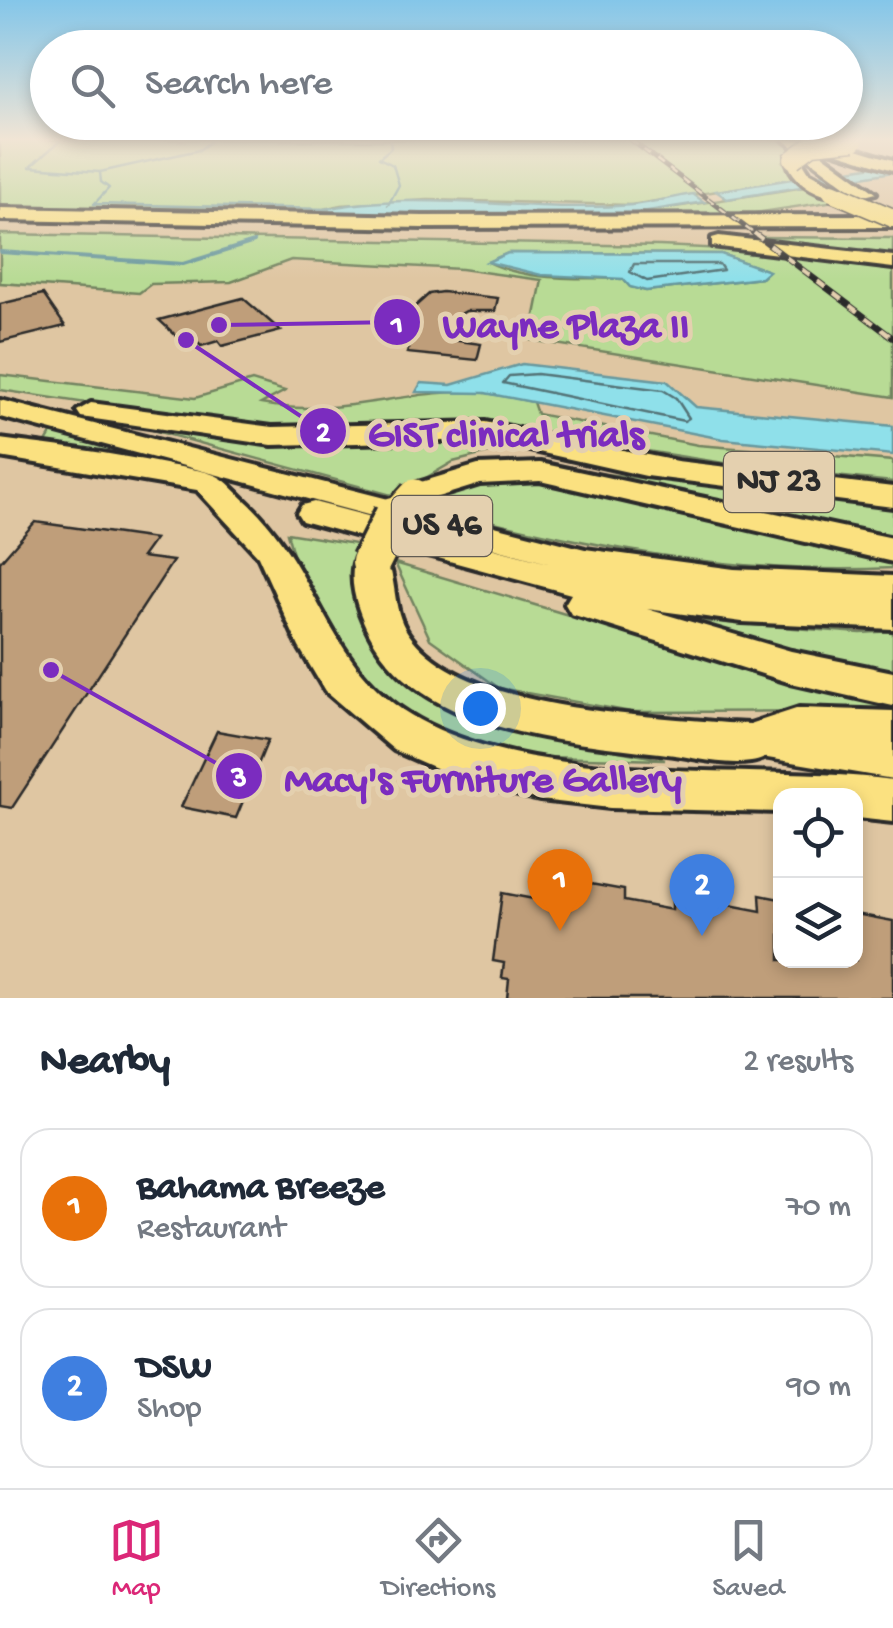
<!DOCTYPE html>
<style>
body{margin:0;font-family:"Gochi Hand",sans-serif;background:#f2f2f3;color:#1f2937}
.controls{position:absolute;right:30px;bottom:30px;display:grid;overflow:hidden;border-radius:20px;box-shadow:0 5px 15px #0003}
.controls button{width:90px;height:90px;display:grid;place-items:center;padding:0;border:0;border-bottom:2px solid #e0e1e3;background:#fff;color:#1f2937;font:50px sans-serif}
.you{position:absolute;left:480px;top:708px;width:35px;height:35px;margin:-25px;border:8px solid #fff;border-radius:50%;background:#1a73e8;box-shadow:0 0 0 15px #1a73e833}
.badge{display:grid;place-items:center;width:65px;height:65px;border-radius:50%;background:#db2777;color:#fff;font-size:32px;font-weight:700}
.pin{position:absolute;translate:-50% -82px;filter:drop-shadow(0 2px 5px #0008)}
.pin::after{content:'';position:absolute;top:52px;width:35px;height:30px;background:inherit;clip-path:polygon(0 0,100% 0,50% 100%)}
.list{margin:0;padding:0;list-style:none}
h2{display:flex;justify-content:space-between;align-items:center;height:130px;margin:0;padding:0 40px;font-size:42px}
h2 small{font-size:32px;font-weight:400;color:#747a83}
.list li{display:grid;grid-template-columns:65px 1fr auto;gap:30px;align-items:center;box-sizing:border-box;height:160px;margin:0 20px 20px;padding:0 20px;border:2px solid #e0e1e3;border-radius:30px}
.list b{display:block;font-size:38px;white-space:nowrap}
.list p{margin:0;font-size:32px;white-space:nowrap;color:#747a83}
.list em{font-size:32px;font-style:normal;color:#747a83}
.icon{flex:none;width:55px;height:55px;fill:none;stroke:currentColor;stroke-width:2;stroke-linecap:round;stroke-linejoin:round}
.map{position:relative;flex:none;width:893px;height:998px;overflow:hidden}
.search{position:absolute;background:#fff;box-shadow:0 5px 15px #0003;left:30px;right:30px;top:30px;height:110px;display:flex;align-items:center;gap:25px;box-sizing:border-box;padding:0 35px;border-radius:55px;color:#747a83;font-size:38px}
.sheet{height:490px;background:#fff}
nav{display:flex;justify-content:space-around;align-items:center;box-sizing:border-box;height:140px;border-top:2px solid #e0e1e3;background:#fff;font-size:28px;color:#747a83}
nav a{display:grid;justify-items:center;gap:5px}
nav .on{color:#db2777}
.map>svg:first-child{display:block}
.green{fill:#b8db95;stroke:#728360;stroke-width:2.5;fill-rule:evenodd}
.water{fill:#8fe0ea;stroke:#67989e;stroke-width:2.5}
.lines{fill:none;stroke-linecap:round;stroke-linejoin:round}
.shore{stroke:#537377;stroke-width:2.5}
.stream-far1{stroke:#67989e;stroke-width:2.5}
.stream{stroke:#67989e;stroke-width:4}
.building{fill:#bf9e7a;stroke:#2b2b2b;stroke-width:2.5}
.primary-casing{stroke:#2b2b2b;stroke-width:7}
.highway-casing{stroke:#2b2b2b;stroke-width:8}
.primary{fill:#fbe180;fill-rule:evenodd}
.highway{fill:#fbe180;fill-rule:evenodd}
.rail-far1-casing{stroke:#2b2b2b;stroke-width:5}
.rail-casing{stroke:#2b2b2b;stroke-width:6}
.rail-far1{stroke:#e4d0af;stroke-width:2.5;stroke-dasharray:8;stroke-linecap:butt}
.rail{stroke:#e4d0af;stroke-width:4;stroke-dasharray:10;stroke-linecap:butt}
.highway-bridge-far2-casing{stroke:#2b2b2b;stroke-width:21;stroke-linecap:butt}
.highway-bridge-far1-casing{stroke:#2b2b2b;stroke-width:35;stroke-linecap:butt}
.highway-bridge-casing{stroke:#2b2b2b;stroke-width:45;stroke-linecap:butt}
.highway-bridge-far2{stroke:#fbe180;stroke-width:18}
.highway-bridge-far1{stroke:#fbe180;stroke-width:29}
.highway-bridge{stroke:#fbe180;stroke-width:38}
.labels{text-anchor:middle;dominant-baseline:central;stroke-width:10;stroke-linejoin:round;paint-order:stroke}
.shield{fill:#e4d0af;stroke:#625c53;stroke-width:2.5}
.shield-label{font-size:35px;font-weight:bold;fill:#2b2b2b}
.leader{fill:none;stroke:#7b2cbf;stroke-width:4}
.callout-dot{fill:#7b2cbf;stroke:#e4d0af;stroke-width:4}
.mark-label{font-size:30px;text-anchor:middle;font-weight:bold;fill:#fff}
.callout-label{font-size:40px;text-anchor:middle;font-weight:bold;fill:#7b2cbf;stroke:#e4d0af;stroke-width:10;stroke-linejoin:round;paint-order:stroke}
</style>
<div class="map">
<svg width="893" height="998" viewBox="0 0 893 998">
<rect width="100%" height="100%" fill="#dfc6a2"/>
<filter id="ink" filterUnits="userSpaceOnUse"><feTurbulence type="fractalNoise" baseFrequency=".01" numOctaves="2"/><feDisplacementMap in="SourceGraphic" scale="20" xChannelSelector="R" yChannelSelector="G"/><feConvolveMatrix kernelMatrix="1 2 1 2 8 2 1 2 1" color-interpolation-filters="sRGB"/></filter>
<g filter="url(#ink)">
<g class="green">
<polygon points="0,140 780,140 794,148 783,162 798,178 631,205 428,200 341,205 307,213 0,208"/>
<polygon points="812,186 842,200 755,213 629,214"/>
<path d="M0 234 660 246C738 249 816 253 893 269V397L530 340 542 280 461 269 291 260 231 282 151 284 139 293 0 283ZM508 253 721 254 768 271 761 278 646 291 630 287 623 279C581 277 527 282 488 262Z"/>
<polygon points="755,237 893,238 893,259 759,242"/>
<path d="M0 375 195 398 252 381 285 391 261 404C343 419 410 386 487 393 502 395 518 399 533 402L537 414 698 445 893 461V482L756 468 480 425 321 431 238 426 0 390Z"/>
<polygon points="54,429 188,468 45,444"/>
<polygon points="152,430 272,445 481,436 516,446 453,462 395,496"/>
<polygon points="585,472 893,504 893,542"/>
<path d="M467 483H560L893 561V568C734 576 586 546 432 507Z"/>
<path d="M287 533 355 544C353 568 349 598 360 621 411 723 564 739 665 760L502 756 423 723 344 662 302 586Z"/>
<polygon points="395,563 822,691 893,699 893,711 631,712 499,688 430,639"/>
<polygon points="673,619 861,633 893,631 893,677 828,666"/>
</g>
<g class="water">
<polygon points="893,163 893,172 727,199 716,191"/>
<path d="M693 194 704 202 629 214 307 213C414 186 523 214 632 205 652 203 673 197 693 194Z"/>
<polygon points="508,253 721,254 769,271 761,278 646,291 630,287 623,279 541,275 487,262"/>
<polygon points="522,364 667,381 696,407 893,426 893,455 723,439 485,393 416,392 421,383 451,385"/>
</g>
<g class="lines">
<g class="shore">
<polygon points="634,264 719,264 723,270 647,281 630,272"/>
<polygon points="537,374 663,390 676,398 689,418 684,421 503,383 509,376"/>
</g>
<g class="stream-far1">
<polyline points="61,140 30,167 100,172"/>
<polyline points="212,140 199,150 100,172 101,182 109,188 94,204 329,209"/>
<polyline points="388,205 399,185 393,165 379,158 391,148 390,140"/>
</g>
<polyline class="stream" points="0,252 183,264 254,242"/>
</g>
<g class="building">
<polygon points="442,292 498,298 495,311 466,311 454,318 444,339 481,344 477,360 407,353 410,344 400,343 410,322 401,321 409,312 429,294"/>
<polygon points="43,294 65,326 0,342 0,304"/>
<polygon points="243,298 281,331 222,346 218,341 201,346 194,339 183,342 159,320"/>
<polygon points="35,522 155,539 142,557 173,561 12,808 0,806 0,562"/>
<polygon points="217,731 268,740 236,818 181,807"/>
<polygon points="585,883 624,890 624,901 672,910 672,894 761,911 760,895 780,899 780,960 856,960 856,914 893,921 893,998 507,998 509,979 502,978 504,963 493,961 502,893 539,900 540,884 585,892"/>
</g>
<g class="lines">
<defs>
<polygon id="primary" points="756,727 893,745 893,779 743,754 737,743 743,732"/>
<g id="highway">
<polygon points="784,140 827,140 893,160 893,170 807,143 876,193 861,197"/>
<path d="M787 156H799L809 172 838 188V196C816 198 787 177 787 156Z"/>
<polygon points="0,208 422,216 893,215 893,227 422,228 0,220"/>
<polygon points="719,236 893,256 893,268 712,246 712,238"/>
<polygon points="0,400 585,549 734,569 893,576 893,629 742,622 647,609 791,651 893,672 893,706 791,683 571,614 565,604 571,594 302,521 297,513 302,505 314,502 552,564 0,417"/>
<polygon points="91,403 272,427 485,422 677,461 893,487 893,507 646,476 485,440 272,445 81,417 77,411"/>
<path d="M0 439C55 446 110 453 165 464 181 468 202 469 217 476 227 480 237 493 245 500 324 572 324 674 429 725 559 788 748 762 893 780V822L856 818V796H780V812L610 808 540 800 472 784 394 750 325 691 299 647 258 556 197 490 0 457Z"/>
<polygon points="540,463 893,538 893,562 540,481 480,484 415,504 404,501 399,494 404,487 478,465"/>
<path d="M371 550 384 553C398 578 391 608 408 633 461 711 641 715 727 723L750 724 799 708 893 711V747C861 746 826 740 794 745 779 748 767 760 751 762 722 766 689 756 660 753 561 741 420 733 369 633 358 612 345 576 358 553Z"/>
</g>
</defs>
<use href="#primary" class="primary-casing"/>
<use href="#highway" class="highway-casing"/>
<use href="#primary" class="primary"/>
<use href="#highway" class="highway"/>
<defs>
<polyline id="rail-far1" points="631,140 757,236"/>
<polyline id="rail" points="754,233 893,338"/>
</defs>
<use href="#rail-far1" class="rail-far1-casing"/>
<use href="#rail" class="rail-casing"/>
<use href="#rail-far1" class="rail-far1"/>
<use href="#rail" class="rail"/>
<defs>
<g id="highway-bridge-far2">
<polyline points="793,159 812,145 854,141"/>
<polyline points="832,192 893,218"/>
</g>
<polyline id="highway-bridge-far1" points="392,519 415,494"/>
<polyline id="highway-bridge" points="371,562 394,516"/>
</defs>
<use href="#highway-bridge-far2" class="highway-bridge-far2-casing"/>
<use href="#highway-bridge-far1" class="highway-bridge-far1-casing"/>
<use href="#highway-bridge" class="highway-bridge-casing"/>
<use href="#highway-bridge-far2" class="highway-bridge-far2"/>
<use href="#highway-bridge-far1" class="highway-bridge-far1"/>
<use href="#highway-bridge" class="highway-bridge"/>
</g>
</g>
<linearGradient id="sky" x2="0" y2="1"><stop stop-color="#84c6e9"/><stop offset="0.5" stop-color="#f1e5d5"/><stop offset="1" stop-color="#f1e5d5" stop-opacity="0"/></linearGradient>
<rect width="893" height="279" fill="url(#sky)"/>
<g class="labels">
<g class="shield">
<rect x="724" y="452" width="110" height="60" rx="8"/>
<rect x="392" y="496" width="100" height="60" rx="8"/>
</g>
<g class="shield-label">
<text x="779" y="482">NJ 23</text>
<text x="442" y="526">US 46</text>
</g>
</g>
<path class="leader" d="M219 325L397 322M186 340L323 431M51 670L239 776"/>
<g class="callout-dot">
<circle cx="219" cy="325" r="10"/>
<circle cx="186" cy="340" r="10"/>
<circle cx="51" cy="670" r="10"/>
<circle cx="397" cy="322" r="25"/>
<circle cx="323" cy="431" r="25"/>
<circle cx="239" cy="776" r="25"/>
</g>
<g class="mark-label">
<text x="397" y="333">1</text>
<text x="323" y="441">2</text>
<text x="239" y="786">3</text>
</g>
<g class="callout-label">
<text x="566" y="336">Wayne Plaza II</text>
<text x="506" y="445">GIST clinical trials</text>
<text x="483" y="790">Macy's Furniture Gallery</text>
</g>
</svg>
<div class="controls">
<button><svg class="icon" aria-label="locate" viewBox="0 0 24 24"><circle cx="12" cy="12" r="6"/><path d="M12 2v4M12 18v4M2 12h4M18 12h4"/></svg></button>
<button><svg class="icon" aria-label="layers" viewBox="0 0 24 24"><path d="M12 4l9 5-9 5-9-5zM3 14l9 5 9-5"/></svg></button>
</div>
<div class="you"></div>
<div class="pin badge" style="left:560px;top:931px;background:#e8710a">1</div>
<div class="pin badge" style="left:702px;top:936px;background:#3f7fe0">2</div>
<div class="search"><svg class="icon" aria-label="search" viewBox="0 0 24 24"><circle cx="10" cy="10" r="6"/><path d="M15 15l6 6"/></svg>Search here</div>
</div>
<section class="sheet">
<h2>Nearby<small>2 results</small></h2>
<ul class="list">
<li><span class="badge" style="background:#e8710a">1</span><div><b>Bahama Breeze</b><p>Restaurant</p></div><em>70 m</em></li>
<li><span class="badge" style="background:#3f7fe0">2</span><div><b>DSW</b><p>Shop</p></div><em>90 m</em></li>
</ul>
</section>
<nav>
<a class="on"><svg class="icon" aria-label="map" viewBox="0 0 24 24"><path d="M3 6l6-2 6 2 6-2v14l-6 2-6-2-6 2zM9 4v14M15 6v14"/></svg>Map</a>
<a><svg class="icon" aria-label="directions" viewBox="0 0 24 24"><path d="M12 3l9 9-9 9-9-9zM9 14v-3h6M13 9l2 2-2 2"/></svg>Directions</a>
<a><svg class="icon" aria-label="saved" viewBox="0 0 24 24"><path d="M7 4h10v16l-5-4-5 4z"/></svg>Saved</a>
</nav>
